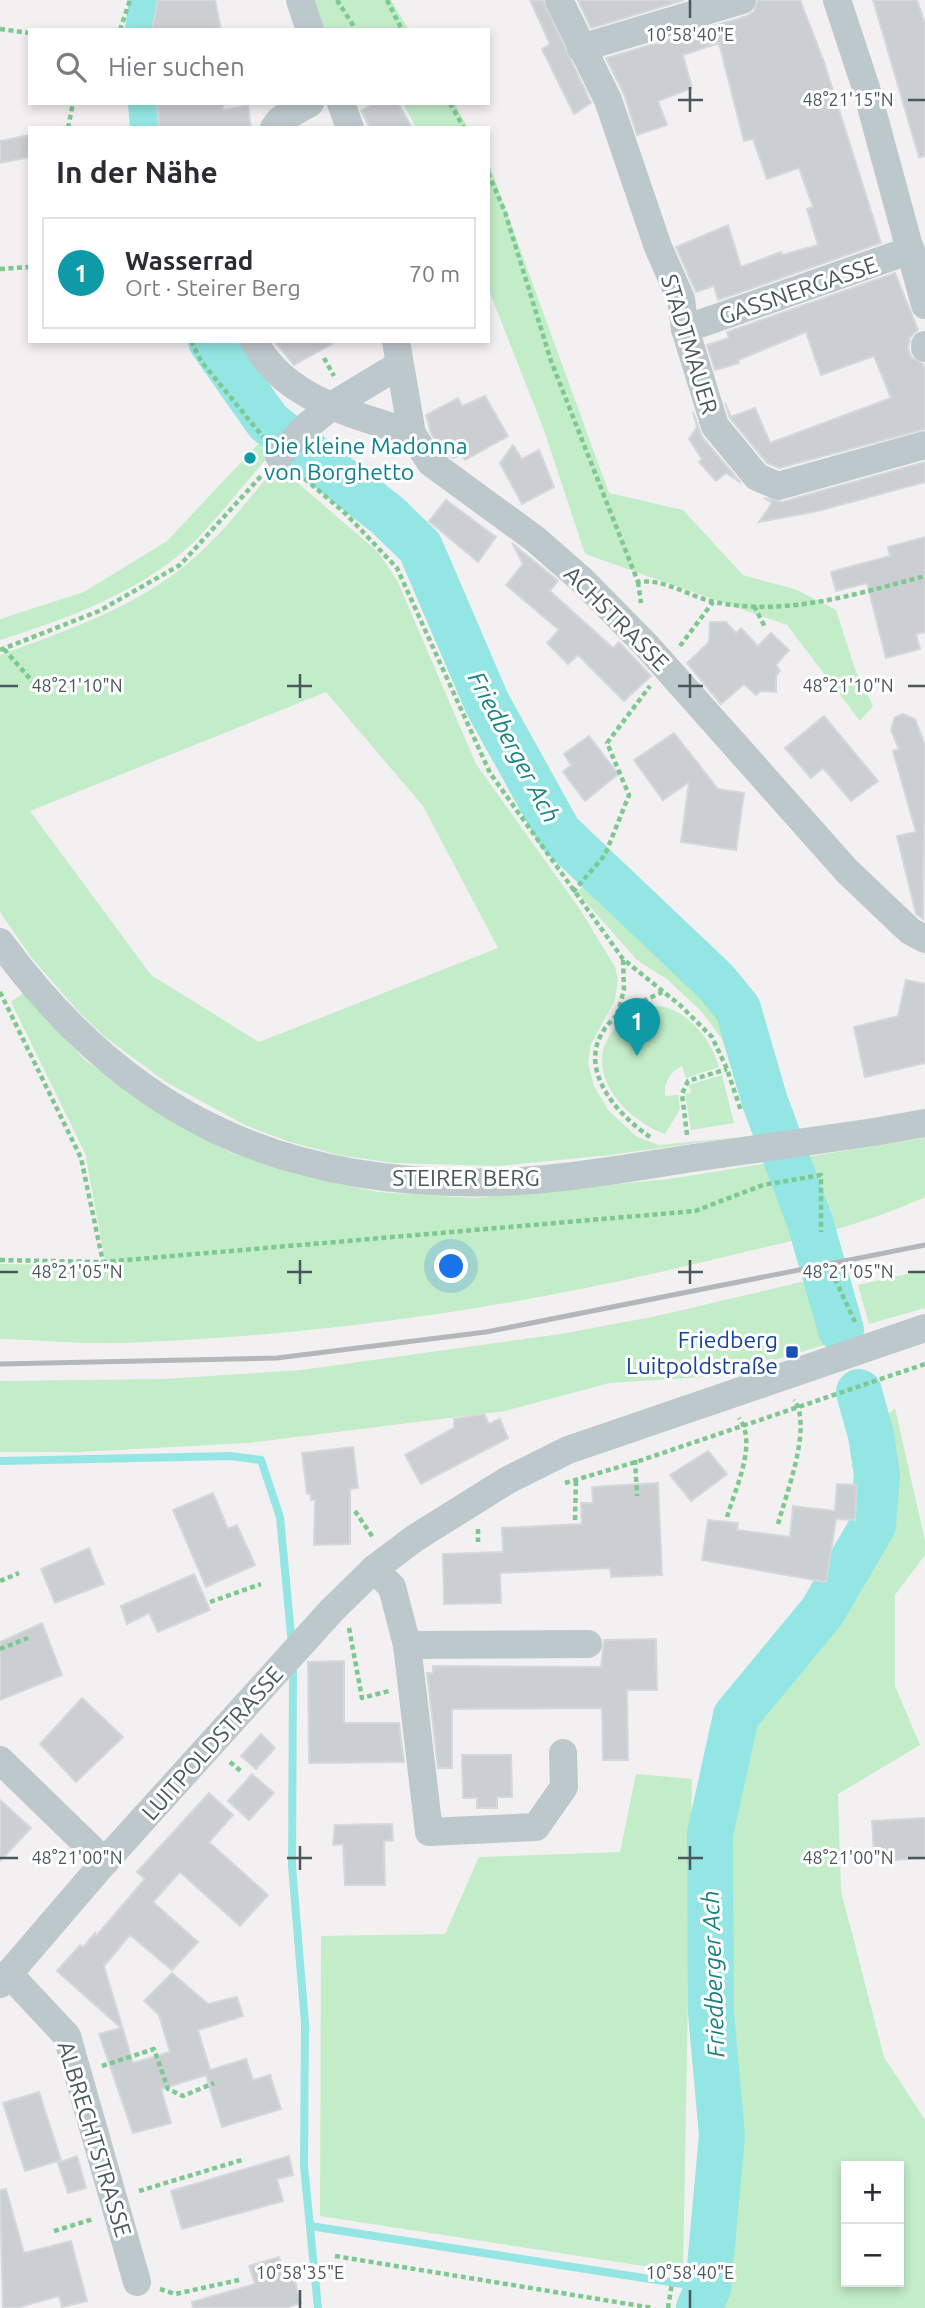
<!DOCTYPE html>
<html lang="de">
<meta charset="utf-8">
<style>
body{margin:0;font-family:Ubuntu,sans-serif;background:#f2f2f3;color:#2b2b33}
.controls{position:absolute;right:21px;bottom:21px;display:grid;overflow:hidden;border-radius:0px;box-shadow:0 4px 10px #0003}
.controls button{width:63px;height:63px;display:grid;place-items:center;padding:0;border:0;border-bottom:2px solid #e1e1e2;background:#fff;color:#2b2b33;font:35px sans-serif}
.you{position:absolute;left:452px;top:1267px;width:24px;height:24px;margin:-18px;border:5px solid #fff;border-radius:50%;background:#1a73e8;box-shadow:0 0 0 10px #1a73e833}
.badge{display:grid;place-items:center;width:46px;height:46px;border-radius:50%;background:#279dd6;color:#fff;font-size:23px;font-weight:700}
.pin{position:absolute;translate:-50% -58px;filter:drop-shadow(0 2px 4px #0008)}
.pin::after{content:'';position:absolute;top:37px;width:24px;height:21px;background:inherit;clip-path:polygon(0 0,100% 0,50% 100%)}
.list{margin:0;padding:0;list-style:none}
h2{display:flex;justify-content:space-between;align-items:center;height:91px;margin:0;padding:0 28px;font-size:30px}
h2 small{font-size:23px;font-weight:400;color:#7c7c81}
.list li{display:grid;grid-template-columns:46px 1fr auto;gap:21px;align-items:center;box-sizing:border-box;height:112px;margin:0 14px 14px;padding:0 14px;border:2px solid #e1e1e2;border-radius:0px}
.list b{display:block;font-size:26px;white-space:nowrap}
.list p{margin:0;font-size:23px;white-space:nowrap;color:#7c7c81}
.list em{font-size:23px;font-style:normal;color:#7c7c81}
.icon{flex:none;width:38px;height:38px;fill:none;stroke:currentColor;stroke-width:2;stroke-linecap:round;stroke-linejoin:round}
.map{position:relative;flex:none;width:925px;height:2308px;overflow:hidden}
.search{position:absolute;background:#fff;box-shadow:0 4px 10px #0003;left:28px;top:28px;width:462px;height:77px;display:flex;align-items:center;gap:18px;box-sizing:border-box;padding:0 24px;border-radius:0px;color:#7c7c81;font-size:26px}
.panel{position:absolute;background:#fff;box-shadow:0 4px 10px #0003;left:28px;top:126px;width:462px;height:217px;border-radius:0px}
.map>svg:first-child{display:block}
.green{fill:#c3ecc9;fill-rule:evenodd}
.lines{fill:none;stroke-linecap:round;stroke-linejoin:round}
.stream{stroke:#93e6e3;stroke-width:8}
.river{stroke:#93e6e3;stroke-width:46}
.building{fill:#cbcfd2;stroke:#d5d8db;stroke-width:2}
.path{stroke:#7dc891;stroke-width:4.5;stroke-dasharray:5 3.5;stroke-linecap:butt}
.minor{stroke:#bdc8cc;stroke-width:28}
.rail{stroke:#b3b7ba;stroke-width:5}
.minor-bridge{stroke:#bdc8cc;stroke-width:28}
.ticks{fill:none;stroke:#4a585c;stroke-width:2.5}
.culture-dot{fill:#0f9aa8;stroke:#fff;stroke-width:2.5}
.transit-dot{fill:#1a4fb4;stroke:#fff;stroke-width:2.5}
.labels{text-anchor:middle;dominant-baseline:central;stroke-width:6;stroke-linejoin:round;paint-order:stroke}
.street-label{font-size:23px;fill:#4a585c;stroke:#fff}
.culture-label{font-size:23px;fill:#0d838f;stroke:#fff;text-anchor:start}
.transit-label{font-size:23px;fill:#164399;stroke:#fff;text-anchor:end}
.water-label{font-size:24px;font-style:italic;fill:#178482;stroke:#fff}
.ticks-label{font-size:18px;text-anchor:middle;fill:#4a585c;stroke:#fff;stroke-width:6;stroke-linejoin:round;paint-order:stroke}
</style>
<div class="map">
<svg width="925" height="2308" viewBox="0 0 925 2308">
<rect width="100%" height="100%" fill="#f3f0f1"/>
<g class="green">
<polygon points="314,0 391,0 409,30 323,30"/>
<polygon points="403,103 454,103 468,128 416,128"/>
<polygon points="488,161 609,493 683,510 743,575 797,590 836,610 855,669 873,706 860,721 787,625 585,554 544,430 488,288"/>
<path d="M259 443 270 455C242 485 210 530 179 555 127 597 63 620 0 640V619L84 592 167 541Z"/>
<path d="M277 465 378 552 397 580 476 764 581 911 615 967 618 979 615 1000 591 1044 588 1063 594 1086 608 1110 637 1137 659 1145 739 1137 610 1155 497 1166 393 1163 339 1155 290 1142 245 1125 166 1082 105 1037 79 1012 31 957 0 912V655C58 634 119 613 170 577 212 548 245 504 277 465ZM326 692 423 806 498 948 259 1042 151 975 30 811Z"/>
<polygon points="595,878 725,1005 758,1098 743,1105 722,1039 701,1011 668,980 637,960 577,892"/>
<path d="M23 993 85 1060 157 1112 229 1152 301 1176 378 1192 474 1198 669 1179 925 1138V1197C856 1229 781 1243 707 1261 515 1308 320 1336 122 1343 81 1344 40 1340 0 1339V1264L106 1265 85 1153 11 1002Z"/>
<path d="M661 1006C690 1013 710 1038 719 1067L686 1078 682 1066C670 1072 664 1082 665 1096L678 1095 680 1109 665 1134C623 1119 578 1067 617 1026 629 1013 644 1007 661 1006Z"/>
<polygon points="722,1075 734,1123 691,1130 685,1094 691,1093 689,1085"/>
<polygon points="925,1270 925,1308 869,1324 858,1285"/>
<polygon points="810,1280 831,1343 720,1376 609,1383 505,1411 247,1443 79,1452 0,1452 0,1381 164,1379 301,1370 561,1334 657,1316"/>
<path d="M895 1408 925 1541V1555L895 1595V1686L920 1745 838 1794 841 1891 884 2057 925 2120V2308H714L729 2199 713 1709 793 1628 860 1525 852 1449ZM846 2166H899V2282H846Z"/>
<polygon points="636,1774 692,1779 683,2272 320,2216 321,1936 445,1934 479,1857 620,1852"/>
</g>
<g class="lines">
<g class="stream">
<polyline points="0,1461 230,1456 261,1460 280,1517 292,1645"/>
<polyline points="293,1665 292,1866 305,2023 304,2166 318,2308"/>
<polyline points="310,2226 708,2288"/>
</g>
<g class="river">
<polyline points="148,30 152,0"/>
<polyline points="151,103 153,128"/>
<polyline points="211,341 268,422 387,515 420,547 487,703 559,833 716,982 738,1009 765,1102 810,1222 841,1330"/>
<polyline points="699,2308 708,2288 722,2135 711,2013 710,1834 736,1716 822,1612 873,1525 877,1475 871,1435 859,1392"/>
</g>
</g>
<g class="building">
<polygon points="158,0 215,0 221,30 152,30"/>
<polygon points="530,0 543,0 591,103 574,114 542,49 550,44"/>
<polygon points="578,0 684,0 591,28"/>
<polygon points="758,0 800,0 824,62 881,243 718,300 714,286 696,292 676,247 728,225 741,267 781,252 782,255 818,245 807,209 813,207 799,168 767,179 753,139 744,141 719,43 683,55 692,88 658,101 667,125 637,135 624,94 606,58 747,16 754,11"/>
<polygon points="873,0 917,0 925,24 925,156 919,157"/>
<polygon points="157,103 223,103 223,110 248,106 251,128 159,128"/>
<polygon points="375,103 398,103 412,128 370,128 361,111"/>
<polygon points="30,135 30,157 0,163 0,141"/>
<polygon points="895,273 918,330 910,337 908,348 911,357 923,364 925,369 925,429 779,468 767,463 730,418 725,403 731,417 755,408 770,443 891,398 874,356 821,375 806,332 738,360 739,363 715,370 707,345 729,338 727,332"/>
<polygon points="274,341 337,341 294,365"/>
<polygon points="485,396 508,436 465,460 461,454 453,458 443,451 431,433 426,415 458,398 462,406"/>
<polygon points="693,412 702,437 741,483 726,473 716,481 699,462 702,459 689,439 697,427"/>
<polygon points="513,445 522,459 539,450 554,487 522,504 500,463"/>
<polygon points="925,462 925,482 818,511 759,522 772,503 764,498 782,502"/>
<polygon points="446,500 496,537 478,562 429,521"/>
<polygon points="925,537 925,632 916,634 920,649 886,658 867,583 836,591 831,572 890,556 888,547"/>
<polygon points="512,543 558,581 550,591 613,648 619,642 651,676 624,701 578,655 568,664 547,643 559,630 506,585 523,564"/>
<polygon points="710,622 726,622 736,633 741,628 758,646 771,633 789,650 776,665 780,671 776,676 776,692 760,691 756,695 744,684 721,704 687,663 709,642"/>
<polygon points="903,714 915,719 925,745 923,919 916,914 897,836 916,832 893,751 899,749 891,730 895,717"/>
<polygon points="824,716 878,781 851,801 823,768 811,778 785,748"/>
<polygon points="674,733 718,789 744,793 736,850 681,842 689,782 663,800 634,760"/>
<polygon points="589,736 618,774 585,801 563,772 571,765 564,754"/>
<polygon points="906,980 925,984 925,1063 865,1077 854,1027 898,1016"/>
<polygon points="484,1414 489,1424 500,1419 508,1438 421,1484 405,1455 454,1428 454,1419"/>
<polygon points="353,1447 358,1488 350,1489 350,1544 314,1545 315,1500 311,1500 310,1493 307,1494 302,1453"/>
<polygon points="708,1451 727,1474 691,1501 670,1475"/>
<polygon points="658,1483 662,1575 611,1577 610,1568 500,1573 501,1603 444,1604 443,1554 503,1552 502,1528 582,1524 581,1503 593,1503 592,1487"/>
<polygon points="837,1484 857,1485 855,1520 836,1519 826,1582 702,1560 708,1520 738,1523 737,1530 790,1537 793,1506 835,1511"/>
<polygon points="213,1493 228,1529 237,1525 255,1565 206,1587 173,1510"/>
<polygon points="89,1548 104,1584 55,1603 41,1569"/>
<polygon points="194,1574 210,1610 158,1632 149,1613 127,1624 121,1606"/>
<polygon points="42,1623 62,1675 0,1700 0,1642"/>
<polygon points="656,1639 657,1690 627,1690 628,1760 603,1760 602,1708 452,1709 452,1768 438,1768 427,1673 433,1673 433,1666 601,1667 604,1640"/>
<polygon points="344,1661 344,1723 399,1723 404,1762 309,1763 308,1662"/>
<polygon points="82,1698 123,1737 76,1782 40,1744"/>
<polygon points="261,1734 275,1748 256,1769 241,1756"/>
<polygon points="462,1755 511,1755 512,1797 497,1797 497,1808 477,1808 477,1798 463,1798"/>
<polygon points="252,1774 274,1793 249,1820 228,1801"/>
<polygon points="209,1793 233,1815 209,1842 268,1895 240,1926 180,1872 153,1902 198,1942 172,1970 130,1935 105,1965 103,1963 133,2063 170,2052 159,2015 144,2001 172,1973 208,2004 237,1997 243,2016 198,2030 210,2070 246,2059 253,2080 270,2075 281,2109 222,2127 206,2075 161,2089 171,2123 133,2133 99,2034 121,2028 57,1971 80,1945 83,1947 95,1933 96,1936 145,1879 137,1872"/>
<polygon points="0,1800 31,1828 0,1861"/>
<polygon points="925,1818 925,1858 895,1860 894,1852 874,1853 872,1821"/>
<polygon points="392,1824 393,1840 384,1841 385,1885 345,1885 343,1844 333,1845 335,1825"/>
<polygon points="39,2092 61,2160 25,2171 3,2103"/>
<polygon points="77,2156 86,2188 68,2193 58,2163"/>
<polygon points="289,2156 293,2175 277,2179 283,2201 182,2229 171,2191"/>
<polygon points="6,2189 24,2253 71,2241 87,2301 62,2307 59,2296 16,2308 3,2308 0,2190"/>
<polygon points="279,2257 285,2276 293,2274 301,2303 285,2308 193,2308 192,2302 255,2284 249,2266"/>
</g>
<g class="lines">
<g class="path">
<polyline points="337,0 356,30"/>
<polyline points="387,0 402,30"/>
<polyline points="0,29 30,33"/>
<polyline points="120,30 130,0"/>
<polyline points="450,103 464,128"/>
<polyline points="68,128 73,103"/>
<path d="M488 173 505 212 551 361 638 582C665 578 689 597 715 602 786 617 856 594 925 576"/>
<polyline points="0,269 30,267"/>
<polyline points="191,341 201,361 263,437"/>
<polyline points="324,358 334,376"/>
<polyline points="298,473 346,514 397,568 490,773 623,959 681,1006 712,1037 727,1069 741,1111"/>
<polyline points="638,582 641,603"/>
<polyline points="754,606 765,627"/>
<polyline points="680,646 713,602"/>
<polyline points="4,649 39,689"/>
<polyline points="0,650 99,611 180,565 262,475"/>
<polyline points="573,892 605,855 629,795 607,743 650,686"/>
<polyline points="0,992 81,1158 103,1262"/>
<polyline points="617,1015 624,990 623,959"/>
<polyline points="687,1135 682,1094 688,1081 727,1069"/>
<path d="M650 1137C612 1111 570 1060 614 1018 626 1007 647 1000 662 992"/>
<polyline points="0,1260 103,1262 695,1211 763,1185 821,1175 821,1232"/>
<polyline points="835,1279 856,1324"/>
<polyline points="635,1460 637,1496"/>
<polyline points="565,1483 636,1462 925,1364"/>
<polyline points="355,1511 374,1539"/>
<path d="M727 1517C735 1489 758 1443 739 1418"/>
<polyline points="575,1520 576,1478"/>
<path d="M778 1524C786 1494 813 1426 794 1400"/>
<polyline points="478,1529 478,1542"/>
<polyline points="0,1581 19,1573"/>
<polyline points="210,1602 261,1584"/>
<polyline points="349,1628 362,1698 389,1691"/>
<polyline points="0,1649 28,1638"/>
<polyline points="230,1762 243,1773"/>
<polyline points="102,2066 154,2049 168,2089 183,2096 214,2083"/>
<polyline points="139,2191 245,2159"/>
<polyline points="54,2231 93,2219"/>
<polyline points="335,2256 653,2308"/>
<polyline points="160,2289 175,2294 239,2280"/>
<polyline points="668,2308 672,2283"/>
</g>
<g class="minor">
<polyline points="300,0 310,30"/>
<polyline points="559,0 608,100 658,247 681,299 685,329 715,426 757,477 778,486 925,445"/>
<polyline points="837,0 866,88 925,305"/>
<polyline points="581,48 742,0"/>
<polyline points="341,103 350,128"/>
<polyline points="274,128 280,120 310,103"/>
<polyline points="685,329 911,250"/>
<path d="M254 341C285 401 354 413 412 434"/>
<polyline points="396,341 412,434 431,463 535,539 582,580 646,645 847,871 910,931 925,939"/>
<polyline points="925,345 925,348"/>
<polyline points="279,456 307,426 333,405 399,365"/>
<path d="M0 942C128 1117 284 1189 501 1182 574 1179 648 1164 721 1154"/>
<polyline points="874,1132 925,1123"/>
<polyline points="374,1569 392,1587 407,1645 429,1832 536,1827 564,1787 563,1753"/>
<polyline points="407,1645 588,1644"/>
<polyline points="0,1760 105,1862"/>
<polyline points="9,1974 67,2036 137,2282"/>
<polyline points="0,1984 108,1858 332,1610 374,1569 415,1538 508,1480 568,1450 925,1328"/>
</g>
<polyline class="rail" points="0,1364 277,1358 486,1332 925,1245"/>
<polyline class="minor-bridge" points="721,1154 874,1132"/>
</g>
<path class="ticks" d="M690 0V18M690 87V112M678 100H703M908 100H925M300 674V698M690 674V698M0 686H18M287 686H312M678 686H703M908 686H925M300 1260V1284M690 1260V1284M0 1272H18M287 1272H312M678 1272H703M908 1272H925M300 1846V1870M690 1846V1870M0 1858H18M287 1858H312M678 1858H703M908 1858H925M300 2290V2308M690 2290V2308"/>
<circle class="culture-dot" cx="250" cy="458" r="7"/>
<rect class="transit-dot" x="785" y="1345" width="14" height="14" rx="3.5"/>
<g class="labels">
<g class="street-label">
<text transform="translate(798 290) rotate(-19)">GASSNERGASSE</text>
<text transform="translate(690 344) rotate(73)">STADTMAUER</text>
<text transform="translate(617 618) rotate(45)">ACHSTRASSE</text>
<text x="466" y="1177">STEIRER BERG</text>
<text transform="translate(212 1743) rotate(-48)">LUITPOLDSTRASSE</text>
<text transform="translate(95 2139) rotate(73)">ALBRECHTSTRASSE</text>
</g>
<g class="culture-label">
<text x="264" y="445">Die kleine Madonna<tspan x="264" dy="26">von Borghetto</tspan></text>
</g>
<g class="transit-label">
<text x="778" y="1339">Friedberg<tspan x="778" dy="26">Luitpoldstraße</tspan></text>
</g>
<g class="water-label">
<text transform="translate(514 747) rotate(62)">Friedberger Ach</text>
<text transform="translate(713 1974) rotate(-92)">Friedberger Ach</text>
</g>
</g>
<g class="ticks-label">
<text x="690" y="41">10°58'40"E</text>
<text x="848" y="106">48°21'15"N</text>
<text x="77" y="692">48°21'10"N</text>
<text x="848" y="692">48°21'10"N</text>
<text x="77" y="1278">48°21'05"N</text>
<text x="848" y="1278">48°21'05"N</text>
<text x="77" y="1864">48°21'00"N</text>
<text x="848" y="1864">48°21'00"N</text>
<text x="300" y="2279">10°58'35"E</text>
<text x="690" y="2279">10°58'40"E</text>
</g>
</svg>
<div class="controls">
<button>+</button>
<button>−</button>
</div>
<div class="you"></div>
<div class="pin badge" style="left:637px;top:1056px;background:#0f9aa8">1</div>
<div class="search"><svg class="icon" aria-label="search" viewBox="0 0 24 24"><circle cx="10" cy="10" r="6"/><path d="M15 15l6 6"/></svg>Hier suchen</div>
<section class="panel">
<h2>In der Nähe<small></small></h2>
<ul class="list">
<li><span class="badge" style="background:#0f9aa8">1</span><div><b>Wasserrad</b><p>Ort · Steirer Berg</p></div><em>70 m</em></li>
</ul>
</section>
</div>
